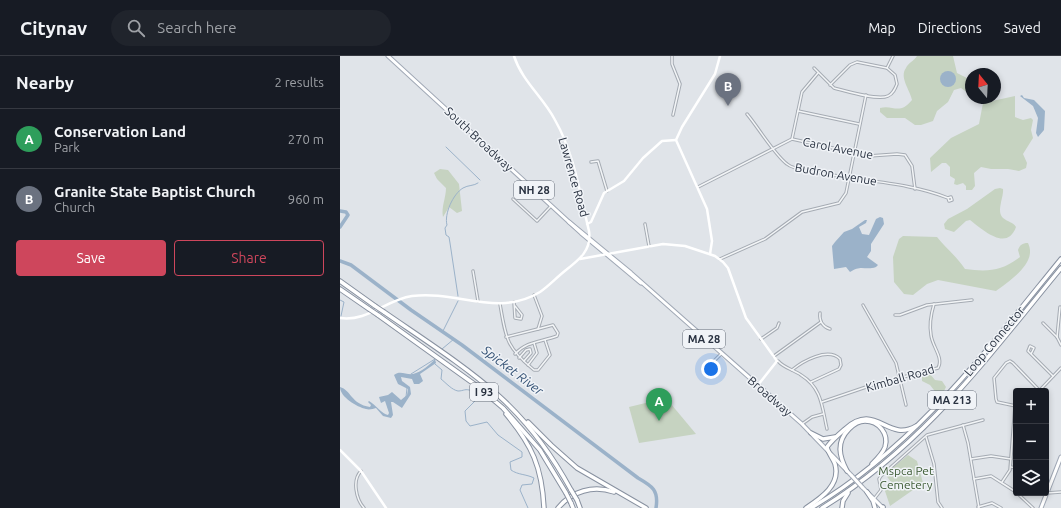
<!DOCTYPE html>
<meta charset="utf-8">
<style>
body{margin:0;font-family:Ubuntu,sans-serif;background:#20242c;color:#f1f3f6}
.controls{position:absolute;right:12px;bottom:12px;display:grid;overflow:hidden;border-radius:4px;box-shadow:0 2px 6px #0003}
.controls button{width:36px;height:36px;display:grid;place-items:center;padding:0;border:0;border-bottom:1px solid #363941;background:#171b24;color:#f1f3f6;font:20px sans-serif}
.compass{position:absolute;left:625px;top:12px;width:36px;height:36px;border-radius:50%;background:#171b24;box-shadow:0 2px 6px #0003;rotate:342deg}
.you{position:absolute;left:371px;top:313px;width:14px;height:14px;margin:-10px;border:3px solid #fff;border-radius:50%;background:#1a73e8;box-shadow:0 0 0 6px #1a73e833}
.badge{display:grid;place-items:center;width:26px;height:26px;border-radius:50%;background:#ce465c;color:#fff;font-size:13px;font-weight:700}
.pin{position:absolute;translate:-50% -33px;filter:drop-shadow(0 1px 2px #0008)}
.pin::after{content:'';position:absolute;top:21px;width:14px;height:12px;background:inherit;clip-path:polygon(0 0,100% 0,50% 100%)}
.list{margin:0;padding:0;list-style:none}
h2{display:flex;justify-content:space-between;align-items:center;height:52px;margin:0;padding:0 16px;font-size:17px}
h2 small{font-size:13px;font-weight:400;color:#9ea1a6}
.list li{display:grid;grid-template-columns:26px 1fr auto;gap:12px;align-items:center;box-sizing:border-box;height:60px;padding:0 16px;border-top:1px solid #363941}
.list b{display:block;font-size:15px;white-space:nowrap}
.list p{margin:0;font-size:13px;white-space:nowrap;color:#9ea1a6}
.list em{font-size:13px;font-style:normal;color:#9ea1a6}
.actions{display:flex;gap:8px;padding:12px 16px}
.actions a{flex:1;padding:9px 0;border:1px solid #ce465c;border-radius:4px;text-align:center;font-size:14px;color:#ce465c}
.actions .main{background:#ce465c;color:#fff}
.icon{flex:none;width:22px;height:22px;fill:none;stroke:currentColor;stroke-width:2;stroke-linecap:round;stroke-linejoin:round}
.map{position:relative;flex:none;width:721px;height:452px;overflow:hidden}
header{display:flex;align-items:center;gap:24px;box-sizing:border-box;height:56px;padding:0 20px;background:#171b24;border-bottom:1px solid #363941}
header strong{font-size:19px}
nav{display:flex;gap:22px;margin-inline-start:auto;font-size:14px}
.search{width:280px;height:36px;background:#20242c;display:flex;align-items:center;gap:10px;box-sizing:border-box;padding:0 14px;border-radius:22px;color:#9ea1a6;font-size:15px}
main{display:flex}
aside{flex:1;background:#171b24}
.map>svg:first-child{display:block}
.green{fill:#c6d3c1}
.water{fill:#9bb2c9}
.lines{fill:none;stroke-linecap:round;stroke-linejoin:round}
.stream{stroke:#9bb2c9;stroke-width:1}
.river{stroke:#9bb2c9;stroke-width:3.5}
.street-casing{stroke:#a5abb3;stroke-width:3.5}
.primary-casing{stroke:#a0a8b5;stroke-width:5}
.highway-casing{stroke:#8891a0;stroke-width:5.5}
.street{stroke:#f3f5f7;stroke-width:1.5}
.secondary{stroke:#fff;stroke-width:2.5}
.primary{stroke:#fff;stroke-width:3}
.highway{stroke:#fff;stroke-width:3.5}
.primary-bridge-casing{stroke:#a0a8b5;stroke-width:5;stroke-linecap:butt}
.highway-bridge-casing{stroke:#8891a0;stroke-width:5.5;stroke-linecap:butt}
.primary-bridge{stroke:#fff;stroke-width:3}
.highway-bridge{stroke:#fff;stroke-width:3.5}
.labels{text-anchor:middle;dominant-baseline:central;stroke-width:3;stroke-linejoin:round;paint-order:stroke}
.shield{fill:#f0f3f7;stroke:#656c78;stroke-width:1}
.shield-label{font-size:11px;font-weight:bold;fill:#293241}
.street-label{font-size:12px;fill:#293241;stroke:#f0f3f7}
.park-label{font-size:12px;fill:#3e5c36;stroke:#f0f3f7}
.water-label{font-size:13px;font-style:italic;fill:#335174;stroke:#f0f3f7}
</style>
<header>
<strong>Citynav</strong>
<div class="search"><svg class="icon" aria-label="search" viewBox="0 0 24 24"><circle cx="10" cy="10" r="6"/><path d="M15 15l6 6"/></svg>Search here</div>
<nav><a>Map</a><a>Directions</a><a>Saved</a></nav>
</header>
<main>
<aside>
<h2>Nearby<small>2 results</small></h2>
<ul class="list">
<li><span class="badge" style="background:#2e9e5b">A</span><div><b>Conservation Land</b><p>Park</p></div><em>270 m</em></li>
<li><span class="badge" style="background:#6b7280">B</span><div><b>Granite State Baptist Church</b><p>Church</p></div><em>960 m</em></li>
</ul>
<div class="actions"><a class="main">Save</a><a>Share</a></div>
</aside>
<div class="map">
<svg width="721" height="452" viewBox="0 0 721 452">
<rect width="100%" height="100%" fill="#e0e4e9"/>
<g class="green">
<path d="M577 0H613L617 17 631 24V39L621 32 614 34 608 46 597 55 593 65 581 69H575L565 62H547L540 56V52C553 48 559 60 572 44 570 34 559 21 566 12 568 7 574 5 577 0Z"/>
<polygon points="675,40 675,61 683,64 691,62 693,64 691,74 693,82 683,98 687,107 686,112 679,115 668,113 651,113 641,111 634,117 635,130 632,134 626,134 626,130 623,127 617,129 614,128 615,123 610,120 610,111 606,107 602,107 591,116 590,102 611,82 639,68 643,47"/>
<path d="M100 113 108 114 119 128 122 155 117 157 109 151 103 161C101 151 106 142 106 132L97 123 94 117Z"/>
<path d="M660 132 663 133C664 141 656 155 663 162 668 166 673 166 676 171 667 196 643 174 630 164L626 165 614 176 605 173 604 168 608 163 627 153 655 133Z"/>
<path d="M563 180 597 181C606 192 617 201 625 213 648 216 662 215 680 201L678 194C680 189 682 187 688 187 698 207 669 225 656 235L598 224 587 228 573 239 564 238 554 226 553 201 559 183Z"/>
<polygon points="590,318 595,324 602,325 606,331 603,337 597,338 590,329 582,325 582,320"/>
<polygon points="326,342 356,378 299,387 289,351"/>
<polygon points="568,399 577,405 583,427 550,450 544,432 551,426 545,418"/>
</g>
<g class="water">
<circle cx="608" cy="23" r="8"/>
<polygon points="682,39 684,42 694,44 705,55 704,74 698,81 696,77 698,62 693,50 680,40"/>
<path d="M540 161 543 162 544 168 531 188V195L527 201 538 209 536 211C525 215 522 208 510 216L506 211 494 213 492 190 495 186 504 176 512 173 525 164H527L526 167 519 171 522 178 529 179 536 163Z"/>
<path d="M95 303 96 307 80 318 83 325 79 328H74L72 323 61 321 62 325 70 331 71 338 62 352 53 346H51L53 359 51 362 43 360 36 352C33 353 29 354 26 353 17 351 0 341 0 331 11 334 11 348 30 351L31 349 28 346 29 345C36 349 42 358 48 359L49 357 45 345 41 347 39 341 48 339 52 336 61 344 67 339 68 333 58 328 54 319C60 314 66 319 73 318 81 316 90 309 95 303Z"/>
</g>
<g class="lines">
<g class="stream">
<polyline points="106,91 140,124"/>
<path d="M118 240 110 187 109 181 106 179 105 172 107 169C104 158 113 138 123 132 128 129 134 130 138 127"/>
<polyline points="0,244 4,246 1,260"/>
<polyline points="103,275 118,245"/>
<polyline points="102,293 114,283"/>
<path d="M95 308 102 314 101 323C106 327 112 334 118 335 124 335 125 332 132 335L135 345 125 355 126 365 130 370 147 366 158 379 182 396V401L170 406 171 414C178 419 186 418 194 422L192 428 182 429 180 434 188 452"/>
<polyline points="71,318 95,303"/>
<polyline points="66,341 67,332"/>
</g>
<g class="river">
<polyline points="0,155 6,156 8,159 0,171"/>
<path d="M0 205 11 209 71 254 122 289 298 422C312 430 319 434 316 452"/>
</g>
<defs>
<g id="street">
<polyline points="332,0 332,8 340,28 333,59"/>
<path d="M474 12 494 32C506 35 538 45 548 40 553 38 555 33 557 28L555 19 547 12 517 6 510 9 490 29"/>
<polyline points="547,12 553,0"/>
<polyline points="458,55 519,68"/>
<path d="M407 58C418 71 434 98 447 108 454 114 467 114 476 116 518 125 569 126 608 142L609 145 612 144 611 141 608 142"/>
<polyline points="452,83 462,36 478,17"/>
<polyline points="251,106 258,105 267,135"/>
<polyline points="358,131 452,83 529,100 557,98 565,99 572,110 575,133"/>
<polyline points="173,143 197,165 211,150"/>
<polyline points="305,168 309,190"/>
<polyline points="380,203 425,183 462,156 499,147 506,137 526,39"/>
<polyline points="133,215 138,245"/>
<polyline points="174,246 175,262 181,263 182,259 175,250"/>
<path d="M160 248C166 283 166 291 194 314H198L210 299 205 284"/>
<polyline points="523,249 556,307 566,349"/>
<path d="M480 257C479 265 483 271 490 273"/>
<polyline points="555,259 560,259 587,249 632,244"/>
<polyline points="703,267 717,281 721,289"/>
<polyline points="166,281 198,273"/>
<polyline points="717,281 720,251"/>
<polyline points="421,283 437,272 439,267"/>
<path d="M175 298C187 285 201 286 217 280L218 277 213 269 198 273 202 260 194 239"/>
<polyline points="691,298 694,292 690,290 688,295 713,320"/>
<polyline points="434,300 481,266"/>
<polyline points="179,302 186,294 190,293 191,297 184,305"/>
<path d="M438 305C444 312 454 314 461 319 482 332 482 351 487 373"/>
<polyline points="188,309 197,297 194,287"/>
<polyline points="368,311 381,298"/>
<path d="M452 314C463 305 488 291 500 303L501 309 499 313 471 326"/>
<polyline points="700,334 721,312"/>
<path d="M482 346 532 329 598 312C604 302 592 290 591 279 589 268 591 258 594 248"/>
<polyline points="676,350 657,346 656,343 654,322 666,307 670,305 673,307 700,335"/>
<polyline points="462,368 472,361 483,358"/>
<polyline points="623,369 628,387 639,452"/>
<polyline points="586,381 594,408 598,446 602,452"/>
<polyline points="706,385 706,390"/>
<polyline points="631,403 651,400 671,403"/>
<polyline points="671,411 676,412"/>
<path d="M21 415C12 424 16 443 24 452"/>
<polyline points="634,423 651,420 676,436"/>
<polyline points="662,426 670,414 675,350"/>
<polyline points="677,437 693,452"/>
<polyline points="707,437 721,436"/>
<polyline points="534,443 541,434 539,423 541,420 587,379 643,364"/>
<polyline points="638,451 652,447 661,452"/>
</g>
<g id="primary">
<polyline points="48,0 241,177 301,227"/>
<polyline points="229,166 291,217 462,368 512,420"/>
<polyline points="522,431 543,452"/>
<polyline points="701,452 721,401"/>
</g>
<g id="highway">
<polyline points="0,225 35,250"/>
<polyline points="0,233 29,253"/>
<path d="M44 256C83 283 124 309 159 340 189 367 212 399 231 434"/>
<polyline points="38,259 137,330 163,352 200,394 226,437"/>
<path d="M166 358C192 389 202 411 204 452"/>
<polyline points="188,366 211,389 237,412 306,452"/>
<polyline points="471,377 483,383 495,381"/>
<path d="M507 415C499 400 496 386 509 373 514 368 519 365 525 365 539 365 549 378 545 391 543 397 537 403 532 408"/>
<polyline points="527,436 533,445 535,452"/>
<polyline points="237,444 240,452"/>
<polyline points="231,447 233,452"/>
<path d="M218 452C232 435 253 429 274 436"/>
<path d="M466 452C481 442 501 429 495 408 493 402 488 397 487 391 492 384 498 379 505 373 536 345 547 387 576 370"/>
<path d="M471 452C575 391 646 295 721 203"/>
<path d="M482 452C584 389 646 303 721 212"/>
<polyline points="502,452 503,445 508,437"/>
<polyline points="542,452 543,451"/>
</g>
</defs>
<use href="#street" class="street-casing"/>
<use href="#primary" class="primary-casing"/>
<use href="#highway" class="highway-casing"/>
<use href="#street" class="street"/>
<g class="secondary">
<polyline points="247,168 251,166 264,137 284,125 303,102 322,85 336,84"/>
<polyline points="370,198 372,185 367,153 336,84 342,71 375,18 380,0"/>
<polyline points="240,203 323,188 345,190 375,200 383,206 388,212 406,262 437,305 418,329"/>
<path d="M0 262C28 266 45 244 72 240 117 234 157 262 200 236 209 230 217 221 226 214 239 204 252 194 249 175 240 138 234 97 215 64 203 41 182 25 174 0"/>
<polyline points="0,394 21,415 46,452"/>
</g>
<use href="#primary" class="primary"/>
<use href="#highway" class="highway"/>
<defs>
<polyline id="primary-bridge" points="512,420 522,431"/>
<g id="highway-bridge">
<polyline points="35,250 44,256"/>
<polyline points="29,253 38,259"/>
<polyline points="231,434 237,444"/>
<polyline points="226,437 231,447"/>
</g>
</defs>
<use href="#primary-bridge" class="primary-bridge-casing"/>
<use href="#highway-bridge" class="highway-bridge-casing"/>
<use href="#primary-bridge" class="primary-bridge"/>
<use href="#highway-bridge" class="highway-bridge"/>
</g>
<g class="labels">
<g class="shield">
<rect x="174" y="125" width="40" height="18" rx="3"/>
<rect x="343" y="274" width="42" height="18" rx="3"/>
<rect x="130" y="327" width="28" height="18" rx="3"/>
<rect x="588" y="335" width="48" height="18" rx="3"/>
</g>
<g class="shield-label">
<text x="194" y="134">NH 28</text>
<text x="364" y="283">MA 28</text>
<text x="144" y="336">I 93</text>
<text x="612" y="344">MA 213</text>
</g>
<g class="street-label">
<text transform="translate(139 83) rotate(43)">South Broadway</text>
<text transform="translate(498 92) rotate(11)">Carol Avenue</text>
<text transform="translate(496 118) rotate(10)">Budron Avenue</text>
<text transform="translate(234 121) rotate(74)">Lawrence Road</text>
<text transform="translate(654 285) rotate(-50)">Loop Connector</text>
<text transform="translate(560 322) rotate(-16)">Kimball Road</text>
<text transform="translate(430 340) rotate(41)">Broadway</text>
</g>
<g class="park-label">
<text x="566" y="414">Mspca Pet<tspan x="566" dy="14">Cemetery</tspan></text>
</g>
<g class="water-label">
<text transform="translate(173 314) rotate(37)">Spicket River</text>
</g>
</g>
</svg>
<div class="controls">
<button>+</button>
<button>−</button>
<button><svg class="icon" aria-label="layers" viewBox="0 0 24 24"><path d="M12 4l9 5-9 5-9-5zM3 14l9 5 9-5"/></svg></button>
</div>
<svg class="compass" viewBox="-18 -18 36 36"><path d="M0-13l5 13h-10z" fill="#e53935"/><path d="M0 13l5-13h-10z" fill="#9ea1a6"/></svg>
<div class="you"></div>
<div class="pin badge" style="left:319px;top:365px;background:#2e9e5b">A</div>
<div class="pin badge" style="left:388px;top:50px;background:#6b7280">B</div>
</div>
</main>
